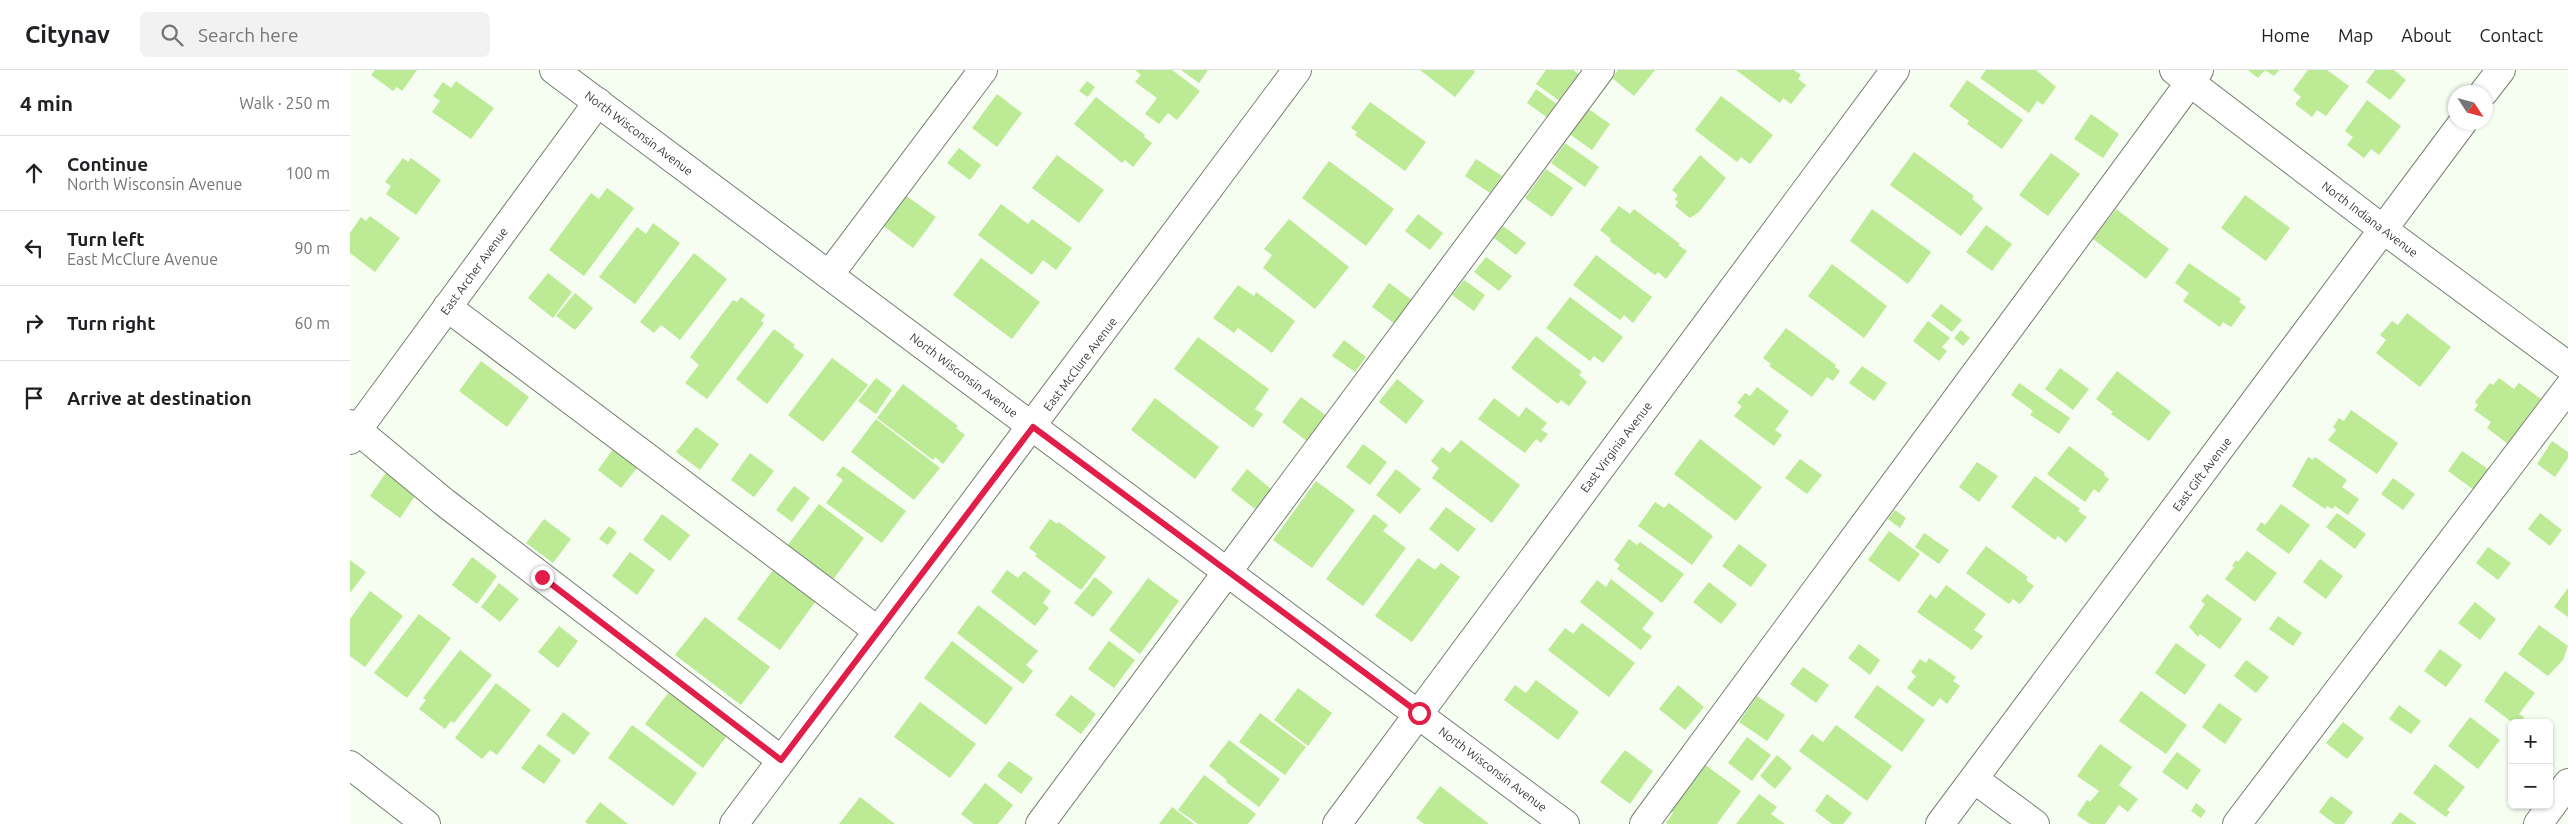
<!DOCTYPE html>
<meta charset="utf-8">
<style>
body{margin:0;font-family:Ubuntu,sans-serif;background:#f2f2f2;color:#202124}
.controls{position:absolute;right:15px;bottom:15px;display:grid;overflow:hidden;border-radius:8px;box-shadow:0 1px 4px #0004}
.controls button{width:45px;height:45px;display:grid;place-items:center;padding:0;border:0;border-bottom:1px solid #e0e0e0;background:#fff;color:#202124;font:25px sans-serif}
.compass{position:absolute;left:2098px;top:15px;width:45px;height:45px;border-radius:50%;background:#fff;box-shadow:0 1px 4px #0004;rotate:126deg}
.stop{position:absolute;width:15px;height:15px;margin:-11px;border:4px solid #e11d48;border-radius:50%;background:#fff}
.stop.end{background:#e11d48;border-color:#fff;box-shadow:0 1px 5px #0008}
.list{margin:0;padding:0;list-style:none}
h2{display:flex;justify-content:space-between;align-items:center;height:65px;margin:0;padding:0 20px;font-size:21px}
h2 small{font-size:16px;font-weight:400;color:#757577}
.list li{display:grid;grid-template-columns:32px 1fr auto;gap:15px;align-items:center;box-sizing:border-box;height:75px;padding:0 20px;border-top:1px solid #e0e0e0}
.list b{display:block;font-size:19px;white-space:nowrap}
.list p{margin:0;font-size:16px;white-space:nowrap;color:#757577}
.list em{font-size:16px;font-style:normal;color:#757577}
.icon{flex:none;width:28px;height:28px;fill:none;stroke:currentColor;stroke-width:2;stroke-linecap:round;stroke-linejoin:round}
.map{position:relative;flex:none;width:2218px;height:754px;overflow:hidden}
header{display:flex;align-items:center;gap:30px;box-sizing:border-box;height:70px;padding:0 25px;background:#fff;border-bottom:1px solid #e0e0e0}
header strong{font-size:24px}
nav{display:flex;gap:28px;margin-inline-start:auto;font-size:18px}
.search{width:350px;height:45px;background:#f2f2f2;display:flex;align-items:center;gap:12px;box-sizing:border-box;padding:0 18px;border-radius:8px;color:#757577;font-size:19px}
main{display:flex}
aside{flex:1;background:#fff}
.map>svg:first-child{display:block}
.building{fill:#bdea95}
.lines{fill:none;stroke-linecap:round;stroke-linejoin:round}
.minor-casing{stroke:#787e73;stroke-width:30}
.minor{stroke:#fff;stroke-width:28}
.route{stroke:#e11d48;stroke-width:6}
.labels{text-anchor:middle;dominant-baseline:central;stroke-width:4;stroke-linejoin:round;paint-order:stroke}
.street-label{font-size:12px;fill:#393b36;stroke:#fff}
</style>
<header>
<strong>Citynav</strong>
<div class="search"><svg class="icon" aria-label="search" viewBox="0 0 24 24"><circle cx="10" cy="10" r="6"/><path d="M15 15l6 6"/></svg>Search here</div>
<nav><a>Home</a><a>Map</a><a>About</a><a>Contact</a></nav>
</header>
<main>
<aside>
<h2>4 min<small>Walk · 250 m</small></h2>
<ul class="list">
<li><svg class="icon" aria-label="ahead" viewBox="0 0 24 24"><path d="M12 20V5M6 11l6-6 6 6"/></svg><div><b>Continue</b><p>North Wisconsin Avenue</p></div><em>100 m</em></li>
<li><svg class="icon" aria-label="left" viewBox="0 0 24 24"><path d="M17 20v-9H6M10 6l-5 5 5 5"/></svg><div><b>Turn left</b><p>East McClure Avenue</p></div><em>90 m</em></li>
<li><svg class="icon" aria-label="right" viewBox="0 0 24 24"><path d="M7 20v-9h11M14 6l5 5-5 5"/></svg><div><b>Turn right</b></div><em>60 m</em></li>
<li><svg class="icon" aria-label="arrive" viewBox="0 0 24 24"><path d="M6 21V4h12l-3 4 3 4H6"/></svg><div><b>Arrive at destination</b></div></li>
</ul>
</aside>
<div class="map">
<svg width="2218" height="754" viewBox="0 0 2218 754">
<rect width="100%" height="100%" fill="#f6fdf1"/>
<g class="building">
<polygon points="25,0 67,0 52,21 47,17 43,21 21,5"/>
<polygon points="785,0 822,0 850,21 827,50 818,43 809,54 795,44 807,28 785,12 791,5"/>
<polygon points="831,0 858,0 849,13"/>
<polygon points="1070,0 1123,0 1125,2 1105,27"/>
<polygon points="1196,0 1223,0 1230,5 1211,32 1186,14"/>
<polygon points="1268,0 1305,0 1284,26 1262,8"/>
<polygon points="1386,0 1444,0 1451,5 1448,9 1456,15 1441,34 1433,28 1430,33"/>
<polygon points="1636,0 1686,0 1706,17 1693,35 1687,31 1679,43 1630,8"/>
<polygon points="1898,0 1915,0 1908,8"/>
<polygon points="1915,0 1929,0 1924,6"/>
<polygon points="1958,0 1977,0 1999,16 1976,46 1967,40 1962,47 1945,34 1951,27 1943,20"/>
<polygon points="2025,0 2044,0 2056,10 2040,30 2016,12"/>
<polygon points="1617,10 1673,50 1652,79 1617,54 1619,51 1599,36"/>
<polygon points="106,11 144,38 121,69 82,42 90,31 83,26 93,12 101,18"/>
<polygon points="737,11 745,17 738,27 729,21"/>
<polygon points="1186,19 1208,35 1198,48 1177,33"/>
<polygon points="647,24 672,43 647,77 622,58"/>
<polygon points="1371,26 1423,65 1400,94 1391,87 1387,92 1345,60"/>
<polygon points="746,27 795,65 794,67 802,73 783,97 775,90 772,93 724,54"/>
<polygon points="2017,30 2051,56 2029,85 2021,79 2014,88 1997,75 2003,67 1995,61"/>
<polygon points="1020,32 1076,72 1055,101 1005,65 1007,62 1001,58"/>
<polygon points="1237,38 1260,54 1242,80 1218,63"/>
<polygon points="1741,44 1769,64 1753,88 1724,69"/>
<polygon points="1215,73 1249,97 1235,117 1201,93"/>
<polygon points="609,78 631,95 620,110 597,93"/>
<polygon points="1564,82 1624,126 1622,129 1633,138 1611,166 1540,115"/>
<polygon points="1701,83 1730,104 1698,146 1669,125"/>
<polygon points="707,85 754,120 729,153 682,118"/>
<polygon points="1350,85 1376,108 1349,142 1340,148 1325,136 1328,132 1325,129 1328,125 1322,120"/>
<polygon points="53,88 58,92 61,88 91,110 66,145 36,124 41,116 35,112"/>
<polygon points="1126,89 1152,106 1140,123 1115,106"/>
<polygon points="979,91 1044,139 1016,176 952,128"/>
<polygon points="1196,99 1223,118 1202,147 1175,128"/>
<polygon points="257,118 284,138 234,206 199,180 241,123 249,129"/>
<polygon points="555,125 586,147 563,178 532,155"/>
<polygon points="1895,125 1940,158 1916,191 1871,158"/>
<polygon points="651,134 678,154 682,149 722,178 706,200 693,190 682,205 628,165"/>
<polygon points="1269,136 1280,144 1284,139 1330,174 1328,175 1337,181 1316,209 1308,202 1305,205 1260,171 1261,169 1250,160"/>
<polygon points="1522,139 1581,182 1558,214 1500,171"/>
<polygon points="1766,139 1819,179 1796,209 1743,169"/>
<polygon points="1068,144 1093,163 1080,180 1055,161"/>
<polygon points="20,146 50,168 25,202 0,183 0,163 11,147 16,151"/>
<polygon points="939,149 999,197 965,239 913,198 922,185 914,179"/>
<polygon points="303,153 330,173 285,234 249,207 287,157 296,164"/>
<polygon points="1636,155 1662,174 1642,201 1616,182"/>
<polygon points="1153,156 1176,173 1166,185 1144,168"/>
<polygon points="344,183 377,209 330,270 311,255 304,263 290,252"/>
<polygon points="1246,185 1302,227 1283,253 1274,245 1270,250 1223,215"/>
<polygon points="1136,187 1162,206 1149,221 1124,202"/>
<polygon points="631,188 690,232 662,269 603,225"/>
<polygon points="1839,193 1891,229 1889,232 1896,237 1881,257 1873,252 1870,257 1833,231 1839,223 1825,213"/>
<polygon points="1482,194 1537,236 1514,268 1458,226"/>
<polygon points="198,203 222,222 203,248 178,228"/>
<polygon points="1114,210 1135,225 1124,241 1102,225"/>
<polygon points="1039,213 1062,230 1045,254 1022,237"/>
<polygon points="888,215 904,226 906,222 945,251 922,283 888,258 884,263 863,248"/>
<polygon points="225,223 243,238 225,260 206,246"/>
<polygon points="391,227 415,245 411,251 414,253 357,329 335,313 349,295 340,287 383,230 387,232"/>
<polygon points="1220,227 1273,267 1253,293 1244,286 1240,291 1196,258"/>
<polygon points="1591,234 1612,250 1602,262 1581,246"/>
<polygon points="2057,243 2101,277 2070,317 2026,283 2036,270 2030,265 2042,251 2048,255"/>
<polygon points="1578,251 1600,268 1592,277 1597,281 1589,291 1563,271"/>
<polygon points="1436,258 1486,295 1485,297 1490,301 1483,311 1477,307 1462,327 1419,296 1421,294 1413,288"/>
<polygon points="424,259 445,275 443,277 454,285 417,334 386,309"/>
<polygon points="1611,260 1620,268 1613,276 1604,268"/>
<polygon points="1186,266 1232,302 1229,305 1237,312 1219,336 1211,330 1208,334 1161,298"/>
<polygon points="848,267 919,319 905,339 913,344 903,358 824,299"/>
<polygon points="994,270 1016,287 1005,302 982,286"/>
<polygon points="482,288 518,315 473,372 438,345"/>
<polygon points="131,291 179,327 157,357 109,321"/>
<polygon points="1512,296 1537,313 1524,331 1499,313"/>
<polygon points="1710,298 1739,319 1723,340 1695,319"/>
<polygon points="1767,301 1821,342 1799,371 1761,344 1763,342 1746,329"/>
<polygon points="526,308 542,320 526,344 508,331"/>
<polygon points="2149,308 2164,319 2169,313 2191,329 2158,374 2137,358 2141,352 2124,340 2128,335 2125,332 2140,313 2143,315"/>
<polygon points="1047,309 1074,331 1056,354 1029,332"/>
<polygon points="1669,313 1720,348 1709,364 1680,345 1683,341 1661,325"/>
<polygon points="553,314 608,356 606,358 615,365 593,394 585,387 583,390 527,348"/>
<polygon points="1407,317 1439,341 1425,360 1432,365 1424,376 1384,346 1392,336 1387,333 1395,323 1400,326"/>
<polygon points="951,327 977,346 958,372 932,352"/>
<polygon points="805,328 869,377 845,409 781,360"/>
<polygon points="1144,328 1169,347 1176,337 1197,353 1191,360 1198,364 1191,373 1186,369 1175,383 1128,349"/>
<polygon points="2001,340 2048,373 2027,404 1978,370 1986,360 1983,357 1989,348 1994,351"/>
<polygon points="526,349 590,398 564,430 501,382"/>
<polygon points="346,357 369,374 350,400 326,382"/>
<polygon points="1350,369 1412,417 1386,451 1324,404"/>
<polygon points="1111,370 1170,415 1142,453 1082,408 1089,398 1081,391 1092,377 1100,383"/>
<polygon points="2202,371 2218,382 2218,388 2205,407 2187,394"/>
<polygon points="1013,374 1037,392 1020,415 996,397"/>
<polygon points="1719,376 1755,403 1754,405 1759,409 1749,423 1744,419 1735,432 1697,404"/>
<polygon points="263,379 287,398 271,418 248,400"/>
<polygon points="2112,381 2138,399 2124,420 2098,401"/>
<polygon points="400,383 424,401 404,427 381,410"/>
<polygon points="1958,387 1963,390 1965,387 1997,410 1992,417 2009,429 1998,445 1985,436 1982,439 1977,436 1975,439 1942,416"/>
<polygon points="1450,389 1472,405 1457,424 1435,408"/>
<polygon points="1627,392 1648,406 1629,432 1609,417"/>
<polygon points="493,396 556,441 532,473 476,433 493,410 486,405"/>
<polygon points="39,398 69,420 50,448 20,426"/>
<polygon points="897,399 921,419 905,439 881,420"/>
<polygon points="1046,399 1071,419 1050,444 1026,425"/>
<polygon points="1685,406 1730,439 1728,441 1737,447 1716,473 1708,466 1705,470 1661,437"/>
<polygon points="2043,408 2065,424 2053,440 2031,424"/>
<polygon points="966,411 1005,440 962,498 923,470"/>
<polygon points="444,416 460,428 442,452 426,440"/>
<polygon points="1305,432 1314,438 1319,433 1363,466 1342,495 1288,456"/>
<polygon points="469,434 514,468 482,511 437,476"/>
<polygon points="1931,434 1960,455 1939,484 1906,460 1911,452 1915,455"/>
<polygon points="1096,437 1126,459 1108,482 1079,459"/>
<polygon points="1545,440 1556,448 1550,458 1538,449"/>
<polygon points="1987,443 2016,464 2005,479 1976,457"/>
<polygon points="2190,443 2212,460 2200,476 2178,459"/>
<polygon points="312,444 340,465 320,491 293,470"/>
<polygon points="1024,444 1038,455 1033,461 1056,478 1013,536 976,509"/>
<polygon points="194,449 221,469 203,493 176,473"/>
<polygon points="700,449 707,454 709,452 756,487 731,520 685,486 687,484 679,478"/>
<polygon points="259,456 267,462 258,475 249,469"/>
<polygon points="1539,461 1570,484 1549,512 1518,490"/>
<polygon points="1574,463 1599,480 1589,494 1565,477"/>
<polygon points="1279,469 1287,475 1290,472 1334,504 1312,533 1267,499 1270,495 1264,490"/>
<polygon points="1389,474 1417,495 1401,517 1372,496"/>
<polygon points="1636,476 1678,507 1676,510 1684,516 1670,534 1663,529 1659,534 1616,503"/>
<polygon points="2138,477 2161,493 2148,510 2126,493"/>
<polygon points="1897,481 1927,503 1905,532 1875,509 1884,497 1882,496 1886,490 1888,492"/>
<polygon points="280,482 305,500 287,525 262,506"/>
<polygon points="122,487 147,506 127,534 102,515"/>
<polygon points="1068,488 1085,500 1091,493 1110,507 1062,572 1025,546"/>
<polygon points="1970,489 1993,506 1976,529 1953,512"/>
<polygon points="0,490 16,502 0,523"/>
<polygon points="423,500 466,531 430,580 387,549"/>
<polygon points="657,500 668,508 674,501 701,521 693,533 699,538 685,556 641,522"/>
<polygon points="745,507 763,522 743,547 724,533"/>
<polygon points="798,508 829,531 790,584 759,560"/>
<polygon points="1261,509 1304,543 1292,559 1302,566 1291,580 1230,532 1247,510 1256,517"/>
<polygon points="1359,512 1387,534 1371,554 1343,532"/>
<polygon points="149,513 169,529 150,552 131,537"/>
<polygon points="1596,515 1636,544 1624,560 1633,566 1622,580 1567,542 1580,524 1586,529"/>
<polygon points="2218,518 2218,547 2204,537"/>
<polygon points="20,521 53,546 15,597 0,586 0,549"/>
<polygon points="1857,524 1892,549 1870,579 1850,564 1848,567 1839,557 1855,534 1851,531"/>
<polygon points="2125,532 2146,549 2130,570 2108,553"/>
<polygon points="628,535 688,581 676,595 683,601 673,614 607,563"/>
<polygon points="69,544 101,568 57,628 24,603"/>
<polygon points="1928,546 1952,563 1943,576 1919,559"/>
<polygon points="355,547 420,597 391,635 325,585"/>
<polygon points="1232,553 1285,593 1259,627 1198,580 1215,558 1223,564"/>
<polygon points="2189,555 2218,576 2213,590 2198,606 2168,584"/>
<polygon points="209,556 228,571 208,598 188,582"/>
<polygon points="602,571 663,618 636,655 574,608"/>
<polygon points="759,571 785,590 764,618 738,599"/>
<polygon points="1826,573 1856,595 1835,625 1805,603"/>
<polygon points="1509,574 1530,590 1520,605 1498,588"/>
<polygon points="2090,579 2112,595 2096,617 2074,601"/>
<polygon points="110,580 142,605 104,653 101,651 95,659 69,639 76,630 73,628"/>
<polygon points="1579,588 1606,607 1603,611 1610,616 1597,634 1590,628 1583,637 1557,618 1566,606 1561,602 1570,589 1576,593"/>
<polygon points="1896,590 1919,607 1906,623 1884,606"/>
<polygon points="1453,597 1479,615 1466,633 1440,614"/>
<polygon points="2155,601 2185,623 2169,644 2174,647 2170,653 2163,653 2134,631"/>
<polygon points="1186,610 1229,642 1208,670 1154,630 1165,615 1176,623"/>
<polygon points="146,613 181,640 147,685 140,680 132,689 105,668"/>
<polygon points="1328,615 1354,637 1335,660 1309,639"/>
<polygon points="1527,615 1575,650 1552,682 1504,647"/>
<polygon points="948,618 982,643 958,676 924,650"/>
<polygon points="321,619 379,663 353,698 295,654"/>
<polygon points="1791,621 1837,655 1816,684 1769,651"/>
<polygon points="721,625 746,644 731,664 705,645"/>
<polygon points="1407,626 1435,645 1417,671 1389,652"/>
<polygon points="570,632 626,674 600,708 544,667"/>
<polygon points="1869,633 1892,649 1875,674 1852,657"/>
<polygon points="2049,635 2071,651 2061,664 2039,649"/>
<polygon points="213,642 240,663 224,685 196,665"/>
<polygon points="910,643 956,677 935,705 889,672"/>
<polygon points="2120,647 2150,670 2128,699 2098,676"/>
<polygon points="1993,652 2014,668 1997,689 1976,673"/>
<polygon points="282,655 347,703 323,736 258,688"/>
<polygon points="1486,655 1542,696 1517,731 1449,681 1462,664 1473,672"/>
<polygon points="1397,667 1421,685 1402,711 1378,693"/>
<polygon points="879,670 930,709 909,737 876,712 877,710 859,696"/>
<polygon points="189,674 211,690 194,714 171,698"/>
<polygon points="1750,674 1782,697 1769,715 1788,729 1778,742 1769,735 1755,754 1740,754 1727,745 1737,730 1740,732 1749,721 1727,706"/>
<polygon points="1275,680 1303,701 1280,734 1250,712"/>
<polygon points="1827,682 1851,700 1837,720 1812,702"/>
<polygon points="1427,685 1442,698 1425,719 1410,706"/>
<polygon points="659,691 683,708 671,724 647,706"/>
<polygon points="1354,694 1391,721 1367,754 1318,754 1316,753 1323,743 1320,741"/>
<polygon points="2085,694 2115,717 2097,740 2100,742 2096,747 2063,723"/>
<polygon points="854,705 906,744 898,754 848,754 828,740"/>
<polygon points="635,713 663,735 648,754 624,754 611,744"/>
<polygon points="1090,716 1139,754 1074,754 1066,748"/>
<polygon points="1409,724 1427,737 1421,744 1435,754 1386,754"/>
<polygon points="1477,724 1502,743 1493,754 1482,754 1465,741"/>
<polygon points="1981,726 2003,742 1994,754 1985,754 1969,742"/>
<polygon points="510,727 545,754 489,754"/>
<polygon points="250,732 278,754 238,754 235,752"/>
<polygon points="1846,733 1856,741 1851,748 1841,741"/>
<polygon points="822,737 844,754 809,754"/>
<polygon points="2050,742 2067,754 2041,754"/>
</g>
<g class="lines">
<defs>
<g id="minor">
<polyline points="204,0 1215,754"/>
<polyline points="1824,0 2034,160 2218,296"/>
<polyline points="2134,22 2151,0"/>
<polyline points="479,205 633,0"/>
<polyline points="97,237 528,561"/>
<polyline points="0,354 94,432 431,690"/>
<polyline points="0,370 248,32"/>
<polyline points="0,695 76,754"/>
<polyline points="1624,709 1685,754"/>
<polyline points="384,754 947,0"/>
<polyline points="690,754 1250,0"/>
<polyline points="987,754 1545,0"/>
<polyline points="1294,754 1849,0"/>
<polyline points="1590,754 2113,52"/>
<polyline points="1887,754 2218,318"/>
<polyline points="2188,754 2218,713"/>
</g>
</defs>
<use href="#minor" class="minor-casing"/>
<use href="#minor" class="minor"/>
</g>
<g class="lines">
<polyline class="route" points="192,507 431,690 683,357 1069,643"/>
</g>
<g class="labels">
<g class="street-label">
<text transform="translate(289 63) rotate(37)">North Wisconsin Avenue</text>
<text transform="translate(2020 149) rotate(37)">North Indiana Avenue</text>
<text transform="translate(124 201) rotate(-54)">East Archer Avenue</text>
<text transform="translate(730 294) rotate(-53)">East McClure Avenue</text>
<text transform="translate(614 305) rotate(37)">North Wisconsin Avenue</text>
<text transform="translate(1266 377) rotate(-53)">East Virginia Avenue</text>
<text transform="translate(1852 404) rotate(-53)">East Gift Avenue</text>
<text transform="translate(1143 699) rotate(37)">North Wisconsin Avenue</text>
</g>
</g>
</svg>
<div class="controls">
<button>+</button>
<button>−</button>
</div>
<svg class="compass" viewBox="-18 -18 36 36"><path d="M0-13l5 13h-10z" fill="#e53935"/><path d="M0 13l5-13h-10z" fill="#757577"/></svg>
<div class="stop" style="left:1069px;top:643px"></div>
<div class="stop end" style="left:192px;top:507px"></div>
</div>
</main>
